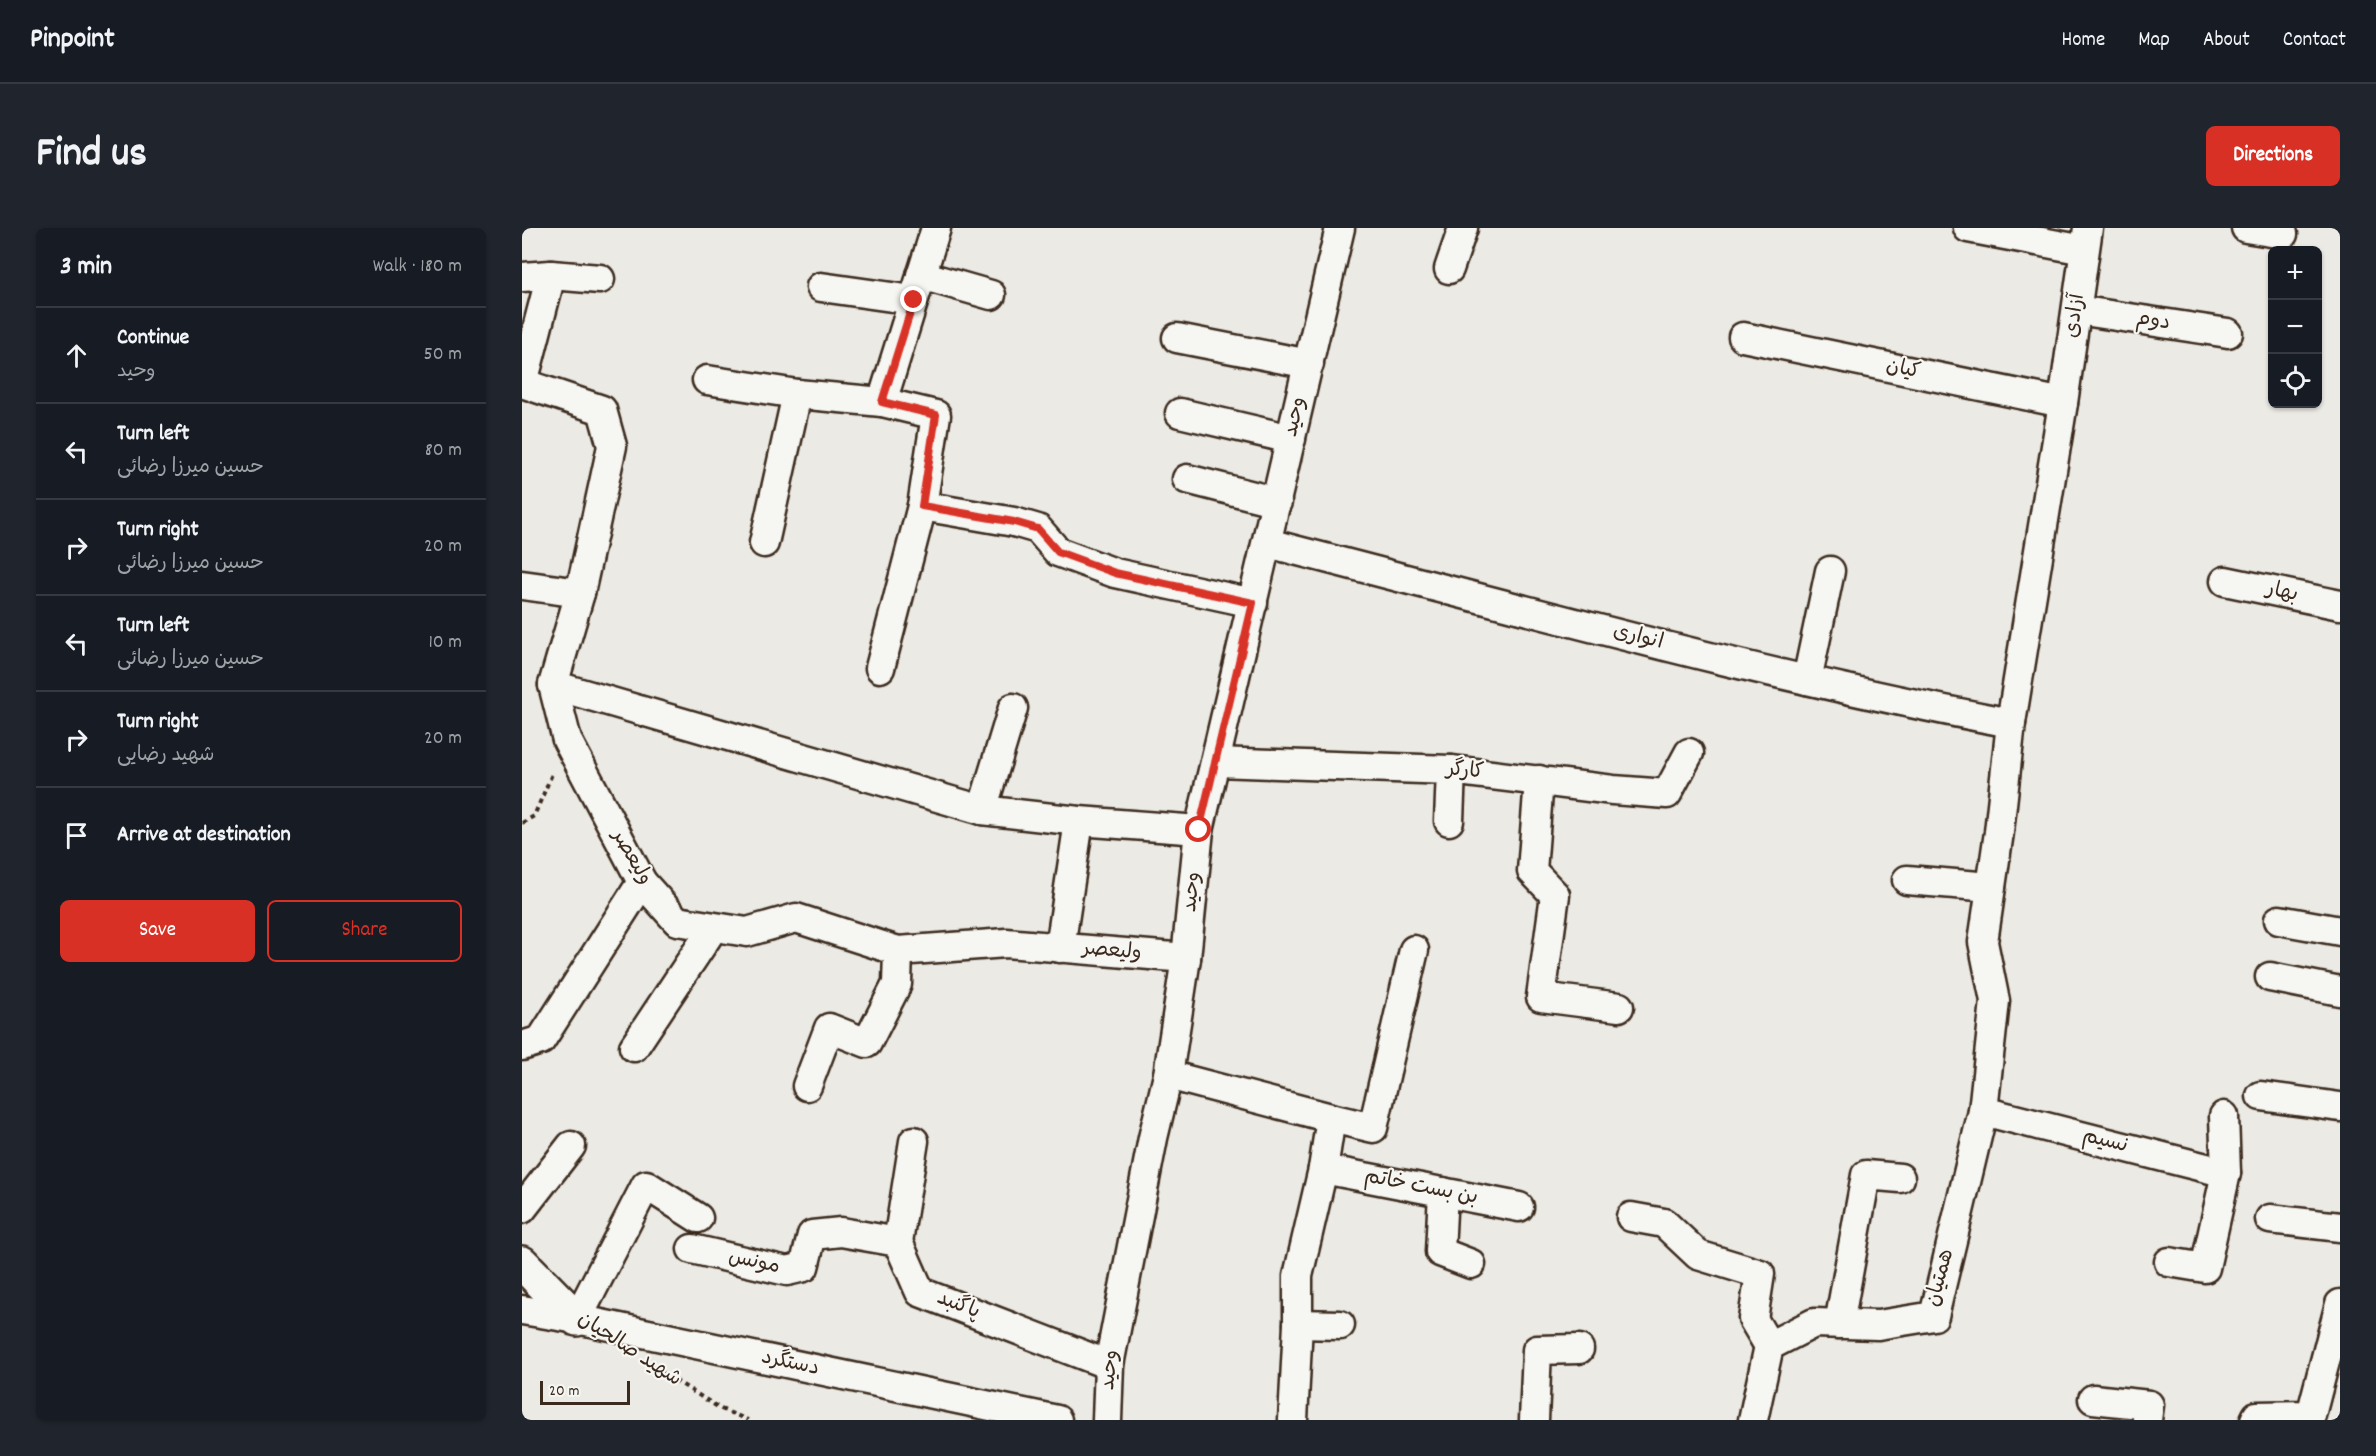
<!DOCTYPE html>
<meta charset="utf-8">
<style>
body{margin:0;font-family:Dekko,"Playpen Sans Arabic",sans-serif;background:#20242c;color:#f1f3f6}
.controls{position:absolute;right:18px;top:18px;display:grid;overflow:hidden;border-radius:9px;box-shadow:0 2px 4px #0004}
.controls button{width:54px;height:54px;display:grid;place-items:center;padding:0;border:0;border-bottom:2px solid #363941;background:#171b24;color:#f1f3f6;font:30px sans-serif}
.scale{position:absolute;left:18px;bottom:15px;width:90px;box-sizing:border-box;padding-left:6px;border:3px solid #3b2a1e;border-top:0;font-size:16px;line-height:21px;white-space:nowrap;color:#3b2a1e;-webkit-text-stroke:4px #f6f6f2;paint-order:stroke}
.stop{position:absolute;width:18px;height:18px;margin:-14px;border:4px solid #d93025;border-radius:50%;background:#fff}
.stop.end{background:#d93025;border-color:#fff;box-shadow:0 2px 6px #0008}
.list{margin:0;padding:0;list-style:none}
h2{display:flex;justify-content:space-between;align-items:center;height:78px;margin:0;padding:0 24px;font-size:26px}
h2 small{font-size:20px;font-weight:400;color:#9ea1a6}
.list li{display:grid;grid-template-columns:39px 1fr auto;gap:18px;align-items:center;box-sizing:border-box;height:96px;padding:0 24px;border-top:2px solid #363941}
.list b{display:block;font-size:22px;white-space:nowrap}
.list p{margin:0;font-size:20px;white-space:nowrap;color:#9ea1a6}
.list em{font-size:20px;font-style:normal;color:#9ea1a6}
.actions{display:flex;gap:12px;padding:18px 24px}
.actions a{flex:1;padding:14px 0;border:2px solid #d93025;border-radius:9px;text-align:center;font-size:21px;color:#d93025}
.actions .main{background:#d93025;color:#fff}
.icon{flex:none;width:33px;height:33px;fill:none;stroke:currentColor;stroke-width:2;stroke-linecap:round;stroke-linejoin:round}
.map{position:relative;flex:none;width:1818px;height:1192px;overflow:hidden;border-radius:9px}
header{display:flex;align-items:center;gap:36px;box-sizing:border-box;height:84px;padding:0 30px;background:#171b24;border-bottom:2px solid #363941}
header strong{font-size:28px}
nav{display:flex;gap:33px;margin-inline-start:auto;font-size:21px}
.intro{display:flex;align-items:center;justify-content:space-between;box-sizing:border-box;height:144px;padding:0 36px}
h1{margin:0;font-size:42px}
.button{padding:15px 27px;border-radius:9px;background:#d93025;color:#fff;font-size:21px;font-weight:700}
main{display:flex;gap:36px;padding:0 36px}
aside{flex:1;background:#171b24;border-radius:9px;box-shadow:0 2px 4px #0004}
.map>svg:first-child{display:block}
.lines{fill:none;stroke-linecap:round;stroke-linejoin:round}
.minor-casing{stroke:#3b2a1e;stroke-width:33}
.tertiary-casing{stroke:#3b2a1e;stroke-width:38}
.path{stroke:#3b2a1e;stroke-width:4;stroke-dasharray:4.5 4.5;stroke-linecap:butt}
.minor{stroke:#f6f6f2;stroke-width:28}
.tertiary{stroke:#f6f6f2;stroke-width:33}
.route{stroke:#d93025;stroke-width:8}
.labels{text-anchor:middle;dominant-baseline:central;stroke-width:4.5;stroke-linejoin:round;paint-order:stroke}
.street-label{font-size:21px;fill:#3b2a1e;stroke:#f6f6f2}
</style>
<header>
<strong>Pinpoint</strong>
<nav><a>Home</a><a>Map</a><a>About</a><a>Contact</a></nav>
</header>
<div class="intro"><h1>Find us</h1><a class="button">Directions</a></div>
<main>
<aside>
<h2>3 min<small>Walk · 180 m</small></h2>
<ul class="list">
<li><svg class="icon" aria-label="ahead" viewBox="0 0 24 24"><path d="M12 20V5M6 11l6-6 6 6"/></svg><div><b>Continue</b><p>وحید</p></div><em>50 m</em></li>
<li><svg class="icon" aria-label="left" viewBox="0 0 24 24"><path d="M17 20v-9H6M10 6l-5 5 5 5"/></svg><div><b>Turn left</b><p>حسین میرزا رضائی</p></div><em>80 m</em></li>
<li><svg class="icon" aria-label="right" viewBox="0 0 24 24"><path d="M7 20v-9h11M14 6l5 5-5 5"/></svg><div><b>Turn right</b><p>حسین میرزا رضائی</p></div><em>20 m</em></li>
<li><svg class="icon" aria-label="left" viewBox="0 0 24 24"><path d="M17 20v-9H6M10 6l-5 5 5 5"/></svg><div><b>Turn left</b><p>حسین میرزا رضائی</p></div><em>10 m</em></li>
<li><svg class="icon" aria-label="right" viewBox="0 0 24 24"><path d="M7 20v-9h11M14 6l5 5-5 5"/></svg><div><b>Turn right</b><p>شهید رضایی</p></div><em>20 m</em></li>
<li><svg class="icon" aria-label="arrive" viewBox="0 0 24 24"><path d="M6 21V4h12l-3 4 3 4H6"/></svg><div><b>Arrive at destination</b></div></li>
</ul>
<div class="actions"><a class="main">Save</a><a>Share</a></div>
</aside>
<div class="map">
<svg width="1818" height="1192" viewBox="0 0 1818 1192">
<rect width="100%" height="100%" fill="#ebeae5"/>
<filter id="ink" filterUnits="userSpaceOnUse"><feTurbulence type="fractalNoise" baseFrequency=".0167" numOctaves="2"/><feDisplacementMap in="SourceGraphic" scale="12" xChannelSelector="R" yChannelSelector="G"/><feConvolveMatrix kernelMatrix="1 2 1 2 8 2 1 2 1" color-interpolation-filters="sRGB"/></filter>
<g filter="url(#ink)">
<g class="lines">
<defs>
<g id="minor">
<polyline points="1446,0 1562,22"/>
<polyline points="1724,0 1761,6"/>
<polyline points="927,41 941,0"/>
<polyline points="399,47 469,67"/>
<polyline points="0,49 29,47 78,51"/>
<polyline points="299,59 391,72"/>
<polyline points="1555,82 1706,105"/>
<polyline points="1221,109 1541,175"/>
<polyline points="655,110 787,136"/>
<polyline points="185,152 275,166 360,174 414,187 400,278 492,294 516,301 536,324 593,345 731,375"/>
<polyline points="0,155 80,182 90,218 58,365 31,457 45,512 120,654 155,693 225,704 274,690 376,723 484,715 664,730"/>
<polyline points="1,155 29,47"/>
<polyline points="360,174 414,0"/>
<polyline points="658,185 769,211"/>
<polyline points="665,251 755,274"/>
<polyline points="242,315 275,166"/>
<path d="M745 315C992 378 1238 448 1489 495"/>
<polyline points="1703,353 1818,377"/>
<polyline points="0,357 58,365"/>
<polyline points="358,440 400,278"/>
<polyline points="1285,452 1308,343"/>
<polyline points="31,457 460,582 557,593 677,602"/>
<polyline points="694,534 929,542 1091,562 1145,566 1167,525"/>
<polyline points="1017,552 1010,643 1033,667 1019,769 1097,779"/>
<polyline points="460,582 491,480"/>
<polyline points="927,593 929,542"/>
<polyline points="1385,652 1469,659"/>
<polyline points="1757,692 1818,703"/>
<polyline points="538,720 557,593"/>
<polyline points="1748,749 1818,763"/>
<polyline points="0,818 19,812 120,654"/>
<polyline points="112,819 191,700"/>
<polyline points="646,847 809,890 801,941 776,1048 776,1096 771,1192"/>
<polyline points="285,858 307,800 345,815 375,756 376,723"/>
<polyline points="1739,868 1818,879"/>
<polyline points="1461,883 1704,945"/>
<polyline points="809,890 851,900 892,722"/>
<polyline points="392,913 376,1014 398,1064 587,1137"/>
<polyline points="801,941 997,979"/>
<polyline points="921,964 918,1024 949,1036"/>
<polyline points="0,981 49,918"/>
<polyline points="1109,989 1142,995 1176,1027 1238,1046 1231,1091 1247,1118"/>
<polyline points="1748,991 1818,999"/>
<polyline points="170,1021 265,1043 282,1039 290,1007 319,1004 376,1014"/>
<polyline points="1647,1034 1683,1040 1704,945 1702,888"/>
<polyline points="0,1082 55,1091 535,1192"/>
<polyline points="55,1091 124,957 176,990"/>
<polyline points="776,1096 818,1097"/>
<polyline points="1317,1096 1344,947 1378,950"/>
<polyline points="1571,1171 1627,1177 1625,1192"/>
<polyline points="585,1192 587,1137 631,910 646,847 664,730 677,602 818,0"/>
<polyline points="1012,1192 1015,1122 1057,1121"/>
<polyline points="1231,1192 1247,1118 1292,1095 1356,1097 1412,1088 1461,883 1473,773 1461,714 1477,604 1489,495 1541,175 1566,0"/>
<polyline points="1733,1192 1735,1188 1789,1187 1818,1076"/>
</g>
<polyline id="tertiary" points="0,1035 55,1091"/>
</defs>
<use href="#minor" class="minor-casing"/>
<use href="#tertiary" class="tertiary-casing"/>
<g class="path">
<polyline points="0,595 12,588 30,546"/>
<polyline points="130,1138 199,1181 226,1192"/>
</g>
<use href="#minor" class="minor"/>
<use href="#tertiary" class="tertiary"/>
</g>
</g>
<g class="lines" filter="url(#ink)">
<polyline class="route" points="392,72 360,174 414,187 400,278 492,294 516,301 536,324 593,345 731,375 677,602"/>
</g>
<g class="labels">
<g class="street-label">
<text transform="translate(1554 88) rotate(-82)">آزادی</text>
<text transform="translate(1631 94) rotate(9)">دوم</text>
<text transform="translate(1381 142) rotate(12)">کیان</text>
<text transform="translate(774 189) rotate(-77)">وحید</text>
<text transform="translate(1760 365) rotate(12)">بهار</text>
<text transform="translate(1116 410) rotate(14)">انواری</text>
<text transform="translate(943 544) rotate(5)">کارگر</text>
<text transform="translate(109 630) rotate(60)">ولیعصر</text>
<text transform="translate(671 664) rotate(-84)">وحید</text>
<text transform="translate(590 724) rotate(5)">ولیعصر</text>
<text transform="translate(1583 914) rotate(14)">نسیم</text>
<text transform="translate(899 960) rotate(11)">بن بست خاتم</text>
<text transform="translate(232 1035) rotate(12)">مونس</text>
<text transform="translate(1419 1050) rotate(-75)">همتیان</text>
<text transform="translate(436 1078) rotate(21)">پاگنبد</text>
<text transform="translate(107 1122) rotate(33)">شهید صالحیان</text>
<text transform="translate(268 1136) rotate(12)">دستگرد</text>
<text transform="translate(589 1142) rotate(-84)">وحید</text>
</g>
</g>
</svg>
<div class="controls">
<button>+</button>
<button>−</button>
<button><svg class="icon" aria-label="locate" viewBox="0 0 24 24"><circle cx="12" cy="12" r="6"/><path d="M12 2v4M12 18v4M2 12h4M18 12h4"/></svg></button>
</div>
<div class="scale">20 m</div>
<div class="stop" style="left:677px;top:602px"></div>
<div class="stop end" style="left:392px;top:72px"></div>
</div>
</main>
